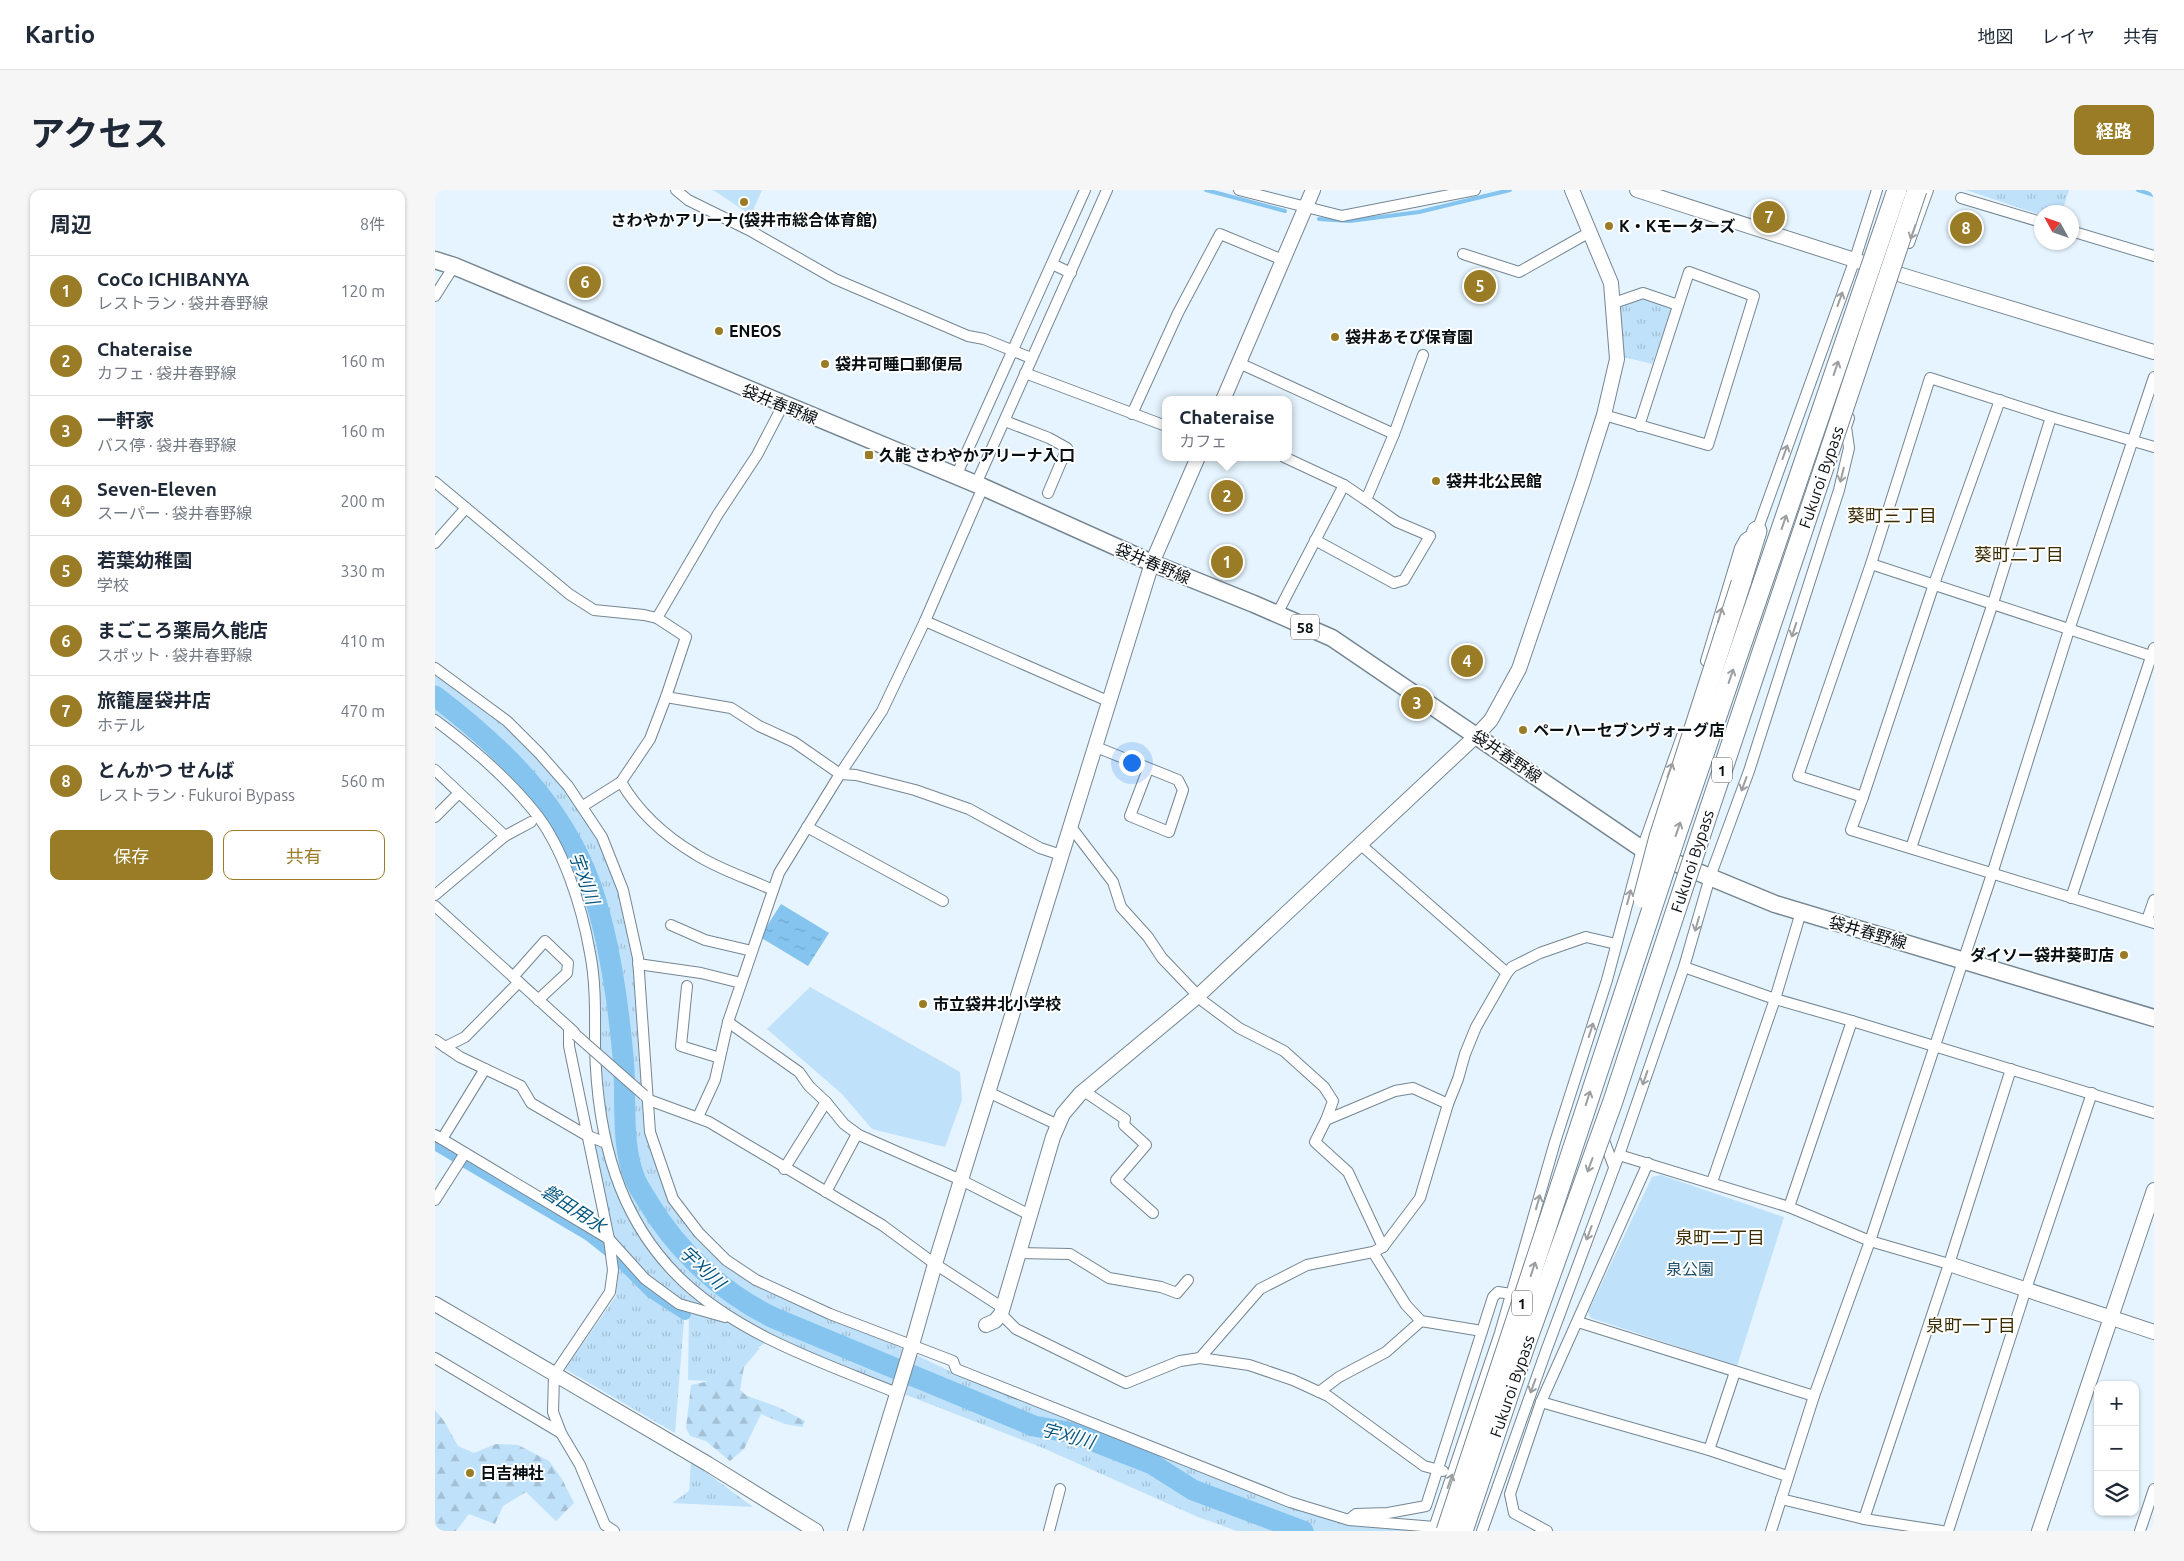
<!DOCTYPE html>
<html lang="ja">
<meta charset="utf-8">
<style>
body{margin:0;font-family:Ubuntu,"Noto Sans JP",sans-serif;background:#f6f6f7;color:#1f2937}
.controls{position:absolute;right:15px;bottom:15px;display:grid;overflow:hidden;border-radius:10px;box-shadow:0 1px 4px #0004}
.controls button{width:45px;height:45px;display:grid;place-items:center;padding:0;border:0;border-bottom:1px solid #e0e1e3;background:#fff;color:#1f2937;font:25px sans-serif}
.compass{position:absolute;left:1599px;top:15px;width:45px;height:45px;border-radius:50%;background:#fff;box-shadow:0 1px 4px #0004;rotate:310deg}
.you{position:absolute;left:696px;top:572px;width:18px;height:18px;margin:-12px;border:4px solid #fff;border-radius:50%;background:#1a73e8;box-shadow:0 0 0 8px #1a73e833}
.badge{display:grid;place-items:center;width:32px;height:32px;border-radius:50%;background:#997c25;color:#fff;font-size:16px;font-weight:700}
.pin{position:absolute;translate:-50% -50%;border:2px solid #fff;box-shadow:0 1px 5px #0006}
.popup{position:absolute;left:727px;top:206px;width:130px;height:65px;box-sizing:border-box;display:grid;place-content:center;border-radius:10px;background:#fff;filter:drop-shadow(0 1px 4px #0005);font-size:16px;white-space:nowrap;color:#747a83}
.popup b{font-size:19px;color:#1f2937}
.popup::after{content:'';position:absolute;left:50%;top:100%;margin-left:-10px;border:10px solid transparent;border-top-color:#fff}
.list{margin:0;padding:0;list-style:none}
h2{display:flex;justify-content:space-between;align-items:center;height:65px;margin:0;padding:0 20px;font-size:21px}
h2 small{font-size:16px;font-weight:400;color:#747a83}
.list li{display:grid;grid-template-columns:32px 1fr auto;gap:15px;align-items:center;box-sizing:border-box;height:70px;padding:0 20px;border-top:1px solid #e0e1e3}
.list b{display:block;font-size:19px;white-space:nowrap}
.list p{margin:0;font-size:16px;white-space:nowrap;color:#747a83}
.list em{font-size:16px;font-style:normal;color:#747a83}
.actions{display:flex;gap:10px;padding:15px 20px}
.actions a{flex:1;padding:11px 0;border:1px solid #997c25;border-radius:10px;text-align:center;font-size:18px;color:#997c25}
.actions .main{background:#997c25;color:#fff}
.icon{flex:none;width:28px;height:28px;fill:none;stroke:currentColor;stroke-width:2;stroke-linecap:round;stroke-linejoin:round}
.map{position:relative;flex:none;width:1719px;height:1341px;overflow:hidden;border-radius:10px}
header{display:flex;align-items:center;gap:30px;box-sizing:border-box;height:70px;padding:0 25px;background:#fff;border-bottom:1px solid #e0e1e3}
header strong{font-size:24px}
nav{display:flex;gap:28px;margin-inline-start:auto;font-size:18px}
.intro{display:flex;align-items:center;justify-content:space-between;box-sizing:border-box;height:120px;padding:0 30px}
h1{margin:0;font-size:35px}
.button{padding:12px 22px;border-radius:10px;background:#997c25;color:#fff;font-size:18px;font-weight:700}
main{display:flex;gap:30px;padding:0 30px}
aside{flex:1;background:#fff;border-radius:10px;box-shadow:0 1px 4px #0004}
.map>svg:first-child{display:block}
.grass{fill:url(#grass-tufts)}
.forest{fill:url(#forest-firs)}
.green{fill:#bfe1f9}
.water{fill:url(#water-ripples)}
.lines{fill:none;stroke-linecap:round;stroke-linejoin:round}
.stream{stroke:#84c4ef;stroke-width:4}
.canal{stroke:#84c4ef;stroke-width:12}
.river{stroke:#84c4ef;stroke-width:21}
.street-tunnel{stroke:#c4d2db;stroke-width:10;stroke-dasharray:10 5;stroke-linecap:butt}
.street-casing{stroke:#758692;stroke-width:12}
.secondary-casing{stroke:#758692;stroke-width:16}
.primary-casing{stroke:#758692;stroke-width:19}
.highway-casing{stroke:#758692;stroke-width:21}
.street{stroke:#fff;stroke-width:10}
.secondary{stroke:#fff;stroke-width:14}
.primary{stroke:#fff;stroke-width:16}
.highway{stroke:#fff;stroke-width:19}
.street-bridge-casing{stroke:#758692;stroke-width:12;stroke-linecap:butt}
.highway-bridge-casing{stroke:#758692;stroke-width:21;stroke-linecap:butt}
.street-bridge{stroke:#fff;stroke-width:10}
.highway-bridge{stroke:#fff;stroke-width:19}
.oneway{stroke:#9c9fa1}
.poi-dot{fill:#997c25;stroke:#fefefe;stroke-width:2}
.labels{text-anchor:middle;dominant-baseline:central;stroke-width:4;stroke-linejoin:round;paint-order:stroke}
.shield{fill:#fefefe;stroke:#52575a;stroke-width:1}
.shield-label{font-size:15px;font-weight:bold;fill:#080f13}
.poi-label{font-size:16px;font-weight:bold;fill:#080f13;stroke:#fefefe;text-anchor:start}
.street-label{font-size:16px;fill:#080f13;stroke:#fefefe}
.park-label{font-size:16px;fill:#1f506d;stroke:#fefefe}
.neighbourhood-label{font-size:18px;fill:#3c2e03;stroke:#fefefe}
.water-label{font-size:18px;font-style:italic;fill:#065880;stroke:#fefefe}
</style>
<header>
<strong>Kartio</strong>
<nav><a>地図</a><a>レイヤ</a><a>共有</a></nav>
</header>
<div class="intro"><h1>アクセス</h1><a class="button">経路</a></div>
<main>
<aside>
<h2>周辺<small>8件</small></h2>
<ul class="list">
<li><span class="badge">1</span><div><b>CoCo ICHIBANYA</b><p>レストラン · 袋井春野線</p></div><em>120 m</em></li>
<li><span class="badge">2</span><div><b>Chateraise</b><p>カフェ · 袋井春野線</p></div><em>160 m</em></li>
<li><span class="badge">3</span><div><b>一軒家</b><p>バス停 · 袋井春野線</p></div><em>160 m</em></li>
<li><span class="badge">4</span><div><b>Seven-Eleven</b><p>スーパー · 袋井春野線</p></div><em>200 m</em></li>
<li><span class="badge">5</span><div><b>若葉幼稚園</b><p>学校</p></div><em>330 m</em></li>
<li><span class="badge">6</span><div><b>まごころ薬局久能店</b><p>スポット · 袋井春野線</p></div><em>410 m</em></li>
<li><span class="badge">7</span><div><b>旅籠屋袋井店</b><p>ホテル</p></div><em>470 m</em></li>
<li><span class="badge">8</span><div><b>とんかつ せんば</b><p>レストラン · Fukuroi Bypass</p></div><em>560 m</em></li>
</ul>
<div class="actions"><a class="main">保存</a><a>共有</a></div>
</aside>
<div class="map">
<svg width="1719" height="1341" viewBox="0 0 1719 1341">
<defs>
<pattern id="grass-tufts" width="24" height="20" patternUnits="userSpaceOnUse" patternTransform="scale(1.25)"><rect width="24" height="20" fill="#bfe1f9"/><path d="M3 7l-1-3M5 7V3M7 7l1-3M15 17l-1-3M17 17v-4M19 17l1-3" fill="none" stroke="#a3c0d5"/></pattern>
<pattern id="forest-firs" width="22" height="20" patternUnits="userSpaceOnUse" patternTransform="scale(1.25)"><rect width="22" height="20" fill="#bfe1f9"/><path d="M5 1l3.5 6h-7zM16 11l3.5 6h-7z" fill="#a3c0d5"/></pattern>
<pattern id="water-ripples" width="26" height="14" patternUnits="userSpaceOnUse" patternTransform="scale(1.25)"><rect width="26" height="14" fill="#84c4ef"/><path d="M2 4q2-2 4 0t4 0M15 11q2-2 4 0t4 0" fill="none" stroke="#70a7cc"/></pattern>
</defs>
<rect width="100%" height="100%" fill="#e5f4fe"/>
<g class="grass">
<polygon points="1531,0 1634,0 1627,22 1606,22 1606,25"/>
<polygon points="1208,103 1240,114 1217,174 1189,167 1184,116"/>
<polygon points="0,481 54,519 94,559 150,620 177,671 196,736 215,942 230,987 255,1037 297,1078 519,1183 922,1335 995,1341 802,1341 763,1327 608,1258 376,1168 290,1123 251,1116 207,1086 174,1049 157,947 171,953 175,968 156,764 136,686 101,624 0,530"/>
<polygon points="182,1076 249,1130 240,1243 130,1179 181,1106"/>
<polygon points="254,1123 305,1132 330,1153 274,1191 253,1190"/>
<polygon points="256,1271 318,1317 237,1313 254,1301"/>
</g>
<g class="forest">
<polygon points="321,1158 325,1158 309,1177 305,1200 312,1206 343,1217 370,1231 367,1237 350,1234 326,1224 309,1259 295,1271 271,1251 255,1246 251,1238 256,1195 274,1191"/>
<polygon points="0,1220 9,1231 23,1256 39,1263 61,1254 83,1255 114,1271 127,1289 139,1313 121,1331 91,1302 68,1316 60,1334 34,1324 21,1341 0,1341"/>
</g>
<g class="green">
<polygon points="278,0 327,0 316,25"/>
<polygon points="375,797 525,882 527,910 510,957 437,939 407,904 332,839"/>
<polygon points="1226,985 1349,1027 1302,1176 1156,1128 1153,1122 1217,987"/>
</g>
<polygon class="water" points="346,714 394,743 373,776 325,747"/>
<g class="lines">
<g class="stream">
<polyline points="771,0 850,21"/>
<polyline points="1703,0 1719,5"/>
<polyline points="884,29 915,31 984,22 1075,0"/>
</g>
<polyline class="canal" points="0,954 154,1045 179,1065 216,1102 250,1124"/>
<path class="river" d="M0 506C67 557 127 615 156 696 174 747 183 812 188 866 192 905 185 953 200 989 203 997 209 1005 213 1012 243 1062 287 1103 339 1128L599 1236 638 1243 717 1274 758 1300 868 1341"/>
<polyline class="street-tunnel" points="1042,1293 1075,1304"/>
<defs>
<g id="street">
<polyline points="241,0 253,10 314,40 400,89 533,146 549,149 596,168"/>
<polyline points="804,0 907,26 1040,0"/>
<polyline points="1526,8 1606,32"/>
<polyline points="1636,41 1719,66"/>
<polyline points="1474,53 1493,0"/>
<polyline points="1028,64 1084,82 1155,42"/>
<polyline points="617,74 636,83"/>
<polyline points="0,106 19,76"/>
<polyline points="1179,113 1208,103 1243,115"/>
<polyline points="804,173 959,244"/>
<polyline points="590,183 731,236"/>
<polyline points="697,224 743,123 785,44 848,70"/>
<polyline points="1169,225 1273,255 1319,106 1254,82 1204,236"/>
<polyline points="570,231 614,248 632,258 613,303"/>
<polyline points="1719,257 1616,227 1495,188 1436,374 1363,586 1428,607 1416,640 1719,733"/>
<polyline points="849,267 909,295 931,310"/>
<polyline points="521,286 650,0"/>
<polyline points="0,292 134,404 159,420 209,425 222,428 251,447 231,507"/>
<polyline points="541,294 672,0"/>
<polyline points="880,350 959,393 969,390 995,346 962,332 931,310 959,244 988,165"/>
<polyline points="0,353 31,318"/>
<polyline points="1436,374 1719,467"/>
<polyline points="842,424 909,295"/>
<polyline points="222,428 283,324 322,265 348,215"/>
<polyline points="490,431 675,512"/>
<polyline points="1271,471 1305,358 1310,349 1322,341 1420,69 1442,0"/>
<polyline points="0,478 72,531 104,563 133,596 167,647 188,700 203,768 215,942 238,1009 264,1043 291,1070 321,1090 395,1124 518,1171 521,1179 855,1312 914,1330 1000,1337"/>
<path d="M0 530C33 554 72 588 98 620 128 656 147 717 155 763 161 793 160 825 160 856 162 945 182 1030 250 1093 309 1147 389 1173 462 1203"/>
<polyline points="661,557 743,590 748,600 734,642 695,626 713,579"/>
<polyline points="0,580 70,646"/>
<path d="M186 592C203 621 230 646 260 664 283 679 312 688 338 700"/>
<polyline points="1428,607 1499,394 1565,210"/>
<polyline points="148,616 186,592 215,549 231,507 296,518 324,536 359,552 405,584 421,585 480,600 534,619 605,658 626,665"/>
<polyline points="0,627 24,603"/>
<polyline points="372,637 508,711"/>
<polyline points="636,637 678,692 686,717 713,747 727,768 769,812 804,838 849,861 889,897 898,911 891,930 880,952 913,982 948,1057"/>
<polyline points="925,654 1072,783"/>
<polyline points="1476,658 1558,413 1616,227"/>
<polyline points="0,705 70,646 96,632"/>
<polyline points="1636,708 1719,458"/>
<polyline points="0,716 139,842"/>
<polyline points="1712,730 1719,710"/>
<polyline points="236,735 270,750 317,761"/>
<polyline points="203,774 266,783 306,793"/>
<polyline points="1249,777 1340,809 1417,831 1719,923"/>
<polyline points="78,787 110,751 133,773 132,783 103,810"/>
<polyline points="252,796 246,856 285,868"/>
<polyline points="293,832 364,882 374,896 391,912 409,934 424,945 526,990 595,1025"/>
<polyline points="134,838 134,856 174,1049 178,1080 175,1102 119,1185 118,1222 126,1243 145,1275 170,1335 179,1341"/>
<polyline points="0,850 25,867 86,896 96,913 151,945 171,953"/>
<polyline points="10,857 30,847 84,792"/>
<polyline points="649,901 690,929 689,935 711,955 681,990 718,1023"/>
<polyline points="553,902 623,935"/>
<polyline points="211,907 214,910 274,932 447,1035 500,1074 568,1118"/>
<polyline points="263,927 280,890 293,832 344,683 405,584 447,521 490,431 548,297"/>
<polyline points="891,930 960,901 978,898 1013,914"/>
<polyline points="0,945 174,1049 210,1089 244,1114 290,1127"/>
<polyline points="7,949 50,879"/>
<polyline points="1170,953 1179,977"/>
<polyline points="1184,965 1354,1017 1435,1051 1514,1074"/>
<polyline points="349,979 391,912"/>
<polyline points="1277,992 1340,809 1366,722"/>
<polyline points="391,1002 422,944"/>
<polyline points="0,1010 30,963"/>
<polyline points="1354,1017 1417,831"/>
<polyline points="938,1062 971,1115 986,1131 1047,1141"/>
<polyline points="583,1063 635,1064 674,1088 726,1097 742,1103 753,1090"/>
<polyline points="566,1124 581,1139 691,1193 745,1171 765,1168 814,1175 858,1190 893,1206 989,1276 1008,1281"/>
<polyline points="1143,1132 1379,1206"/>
<polyline points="0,1168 126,1243"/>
<polyline points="765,1168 825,1099 872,1075 938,1062 948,1057 985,1008 1013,914 1023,889 1030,864 1041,837 1072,783 1077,777 1105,763 1151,747 1181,754"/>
<polyline points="884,1202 904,1187 951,1162 986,1131"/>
<polyline points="1106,1212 1274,1260 1352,1286"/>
<polyline points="1274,1260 1300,1182"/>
<polyline points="1346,1309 1429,1329 1507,1341"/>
<polyline points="917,1327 921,1324 953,1323 991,1316 1058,1107 1063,1102 1076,1104"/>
<polyline points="1429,1329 1514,1074 1576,879"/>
<polyline points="614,1341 625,1299"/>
<polyline points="998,1341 1065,1143 1120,952 1172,790 1207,659 1247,546"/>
<polyline points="1047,1341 1111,1161 1184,965 1249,777 1275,687 1314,581 1404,300 1414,258 1411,237 1414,228"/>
<polyline points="1112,1341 1079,1323 1075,1304 1106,1212 1213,973"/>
<polyline points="1336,1341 1379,1206 1435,1051 1557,684 1634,440 1719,187"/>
<polyline points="1513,1341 1591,1099 1657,903"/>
<polyline points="1705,1341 1719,1299"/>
</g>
<g id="secondary">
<polyline points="1202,0 1463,84 1719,162"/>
<polyline points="788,210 878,0"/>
<polyline points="1514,1074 1719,1142"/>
<polyline points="0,1114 273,1274 381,1341"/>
<polyline points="551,1135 560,1131 566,1124 618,947 628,924 645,904 764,805 1042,545 1056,530 1084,479 1148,291 1169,225 1182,169 1176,93 1137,0"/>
<polyline points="420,1341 477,1155 500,1074 717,373 763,267"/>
<polyline points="1604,1341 1719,1000"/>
</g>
<polyline id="primary" points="0,70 19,76 548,297 717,373 819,414 897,448 1207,659 1340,714 1719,828"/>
<polyline id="highway" points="1306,393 1322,341"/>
</defs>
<use href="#street" class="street-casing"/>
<use href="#secondary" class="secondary-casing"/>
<use href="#primary" class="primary-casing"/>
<use href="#highway" class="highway-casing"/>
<use href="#street" class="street"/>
<use href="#secondary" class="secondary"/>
<use href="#primary" class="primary"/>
<use href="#highway" class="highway"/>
<defs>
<polyline id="street-bridge" points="141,845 209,905"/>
<g id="highway-bridge">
<polyline points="1208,708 1224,647 1306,393"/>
<polyline points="1011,1341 1242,643 1462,0"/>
<polyline points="1028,1341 1089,1159 1178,911 1271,629 1482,0"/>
</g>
</defs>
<use href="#street-bridge" class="street-bridge-casing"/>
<use href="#highway-bridge" class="highway-bridge-casing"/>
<use href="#street-bridge" class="street-bridge"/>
<use href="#highway-bridge" class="highway-bridge"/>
</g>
<defs><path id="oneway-shaft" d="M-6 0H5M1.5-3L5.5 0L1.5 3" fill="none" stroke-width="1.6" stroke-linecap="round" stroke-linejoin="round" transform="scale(1.25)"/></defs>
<g class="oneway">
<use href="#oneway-shaft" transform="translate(1478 42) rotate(110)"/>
<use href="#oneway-shaft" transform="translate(1405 109) rotate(-70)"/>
<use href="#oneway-shaft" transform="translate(1401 178) rotate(-71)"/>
<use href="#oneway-shaft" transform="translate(1350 262) rotate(-70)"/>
<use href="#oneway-shaft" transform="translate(1407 285) rotate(104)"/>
<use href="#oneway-shaft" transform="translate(1349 332) rotate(-71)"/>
<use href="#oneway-shaft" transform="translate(1285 425) rotate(-74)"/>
<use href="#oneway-shaft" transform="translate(1359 440) rotate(108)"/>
<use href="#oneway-shaft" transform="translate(1296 486) rotate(-71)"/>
<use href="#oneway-shaft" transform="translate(1235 580) rotate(-70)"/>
<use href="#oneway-shaft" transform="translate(1309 594) rotate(110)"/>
<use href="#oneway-shaft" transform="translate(1243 639) rotate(-71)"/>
<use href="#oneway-shaft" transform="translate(1194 707) rotate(-75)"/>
<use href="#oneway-shaft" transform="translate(1262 734) rotate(106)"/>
<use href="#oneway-shaft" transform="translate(1156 840) rotate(-72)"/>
<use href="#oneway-shaft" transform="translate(1210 888) rotate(109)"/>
<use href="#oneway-shaft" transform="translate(1153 908) rotate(-72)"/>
<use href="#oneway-shaft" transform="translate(1155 975) rotate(110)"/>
<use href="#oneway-shaft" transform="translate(1103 1012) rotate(-74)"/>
<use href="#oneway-shaft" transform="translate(1154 1043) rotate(111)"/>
<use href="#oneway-shaft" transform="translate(1098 1079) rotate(-72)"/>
<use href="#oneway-shaft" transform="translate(1098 1196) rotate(110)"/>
<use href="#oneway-shaft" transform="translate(1015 1291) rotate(-71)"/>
</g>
<g class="poi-dot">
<circle cx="309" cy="12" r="5"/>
<circle cx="1174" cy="36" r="5"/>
<circle cx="284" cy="141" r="5"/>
<circle cx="900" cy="147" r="5"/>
<circle cx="390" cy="174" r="5"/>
<rect x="429" y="260" width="10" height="10" rx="2.5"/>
<circle cx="1001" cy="291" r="5"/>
<circle cx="1088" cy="540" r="5"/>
<circle cx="1689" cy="765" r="5"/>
<circle cx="488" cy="814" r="5"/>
<circle cx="35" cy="1283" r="5"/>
</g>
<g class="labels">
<g class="shield">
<rect x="856" y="424.5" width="28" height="25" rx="4"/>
<rect x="1277" y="567.5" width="20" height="25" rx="4"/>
<rect x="1077" y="1100.5" width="20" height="25" rx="4"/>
</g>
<g class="shield-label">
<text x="870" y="437">58</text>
<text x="1287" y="580">1</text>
<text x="1087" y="1113">1</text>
</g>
<g class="poi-label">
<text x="309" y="30" text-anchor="middle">さわやかアリーナ(袋井市総合体育館)</text>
<text x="1184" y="36">K・Kモーターズ</text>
<text x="294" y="141">ENEOS</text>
<text x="910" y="147">袋井あそび保育園</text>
<text x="400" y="174">袋井可睡口郵便局</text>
<text x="444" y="265">久能 さわやかアリーナ入口</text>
<text x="1011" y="291">袋井北公民館</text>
<text x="1098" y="540">ペーハーセブンヴォーグ店</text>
<text x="1679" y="765" text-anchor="end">ダイソー袋井葵町店</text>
<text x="498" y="814">市立袋井北小学校</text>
<text x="45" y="1283">日吉神社</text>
</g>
<g class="street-label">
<text transform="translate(345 214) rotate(22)">袋井春野線</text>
<text transform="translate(1386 287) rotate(-71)">Fukuroi Bypass</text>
<text transform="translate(718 373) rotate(23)">袋井春野線</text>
<text transform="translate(1072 566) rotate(34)">袋井春野線</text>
<text transform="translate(1257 671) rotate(-72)">Fukuroi Bypass</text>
<text transform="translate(1433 742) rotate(16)">袋井春野線</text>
<text transform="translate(1077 1196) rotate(-71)">Fukuroi Bypass</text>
</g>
<g class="park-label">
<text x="1255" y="1079">泉公園</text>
</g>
<g class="neighbourhood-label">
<text x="1457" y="325">葵町三丁目</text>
<text x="1584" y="364">葵町二丁目</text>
<text x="1285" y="1047">泉町二丁目</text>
<text x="1536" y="1135">泉町一丁目</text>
</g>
<g class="water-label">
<text transform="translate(150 688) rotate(70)">宇刈川</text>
<text transform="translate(139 1018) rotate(33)">磐田用水</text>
<text transform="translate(268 1077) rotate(43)">宇刈川</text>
<text transform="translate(633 1245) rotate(15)">宇刈川</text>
</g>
</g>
</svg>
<div class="controls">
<button>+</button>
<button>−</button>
<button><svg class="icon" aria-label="layers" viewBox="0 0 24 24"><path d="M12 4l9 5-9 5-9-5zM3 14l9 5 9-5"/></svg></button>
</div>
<svg class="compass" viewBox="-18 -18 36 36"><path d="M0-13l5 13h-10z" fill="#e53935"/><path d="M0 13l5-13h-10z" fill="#747a83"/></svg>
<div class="you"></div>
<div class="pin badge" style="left:792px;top:372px">1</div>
<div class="pin badge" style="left:792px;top:306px">2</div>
<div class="popup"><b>Chateraise</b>カフェ</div>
<div class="pin badge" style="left:982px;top:513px">3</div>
<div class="pin badge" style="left:1032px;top:471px">4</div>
<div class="pin badge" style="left:1045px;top:96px">5</div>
<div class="pin badge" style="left:150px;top:92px">6</div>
<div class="pin badge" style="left:1334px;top:27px">7</div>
<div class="pin badge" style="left:1531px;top:38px">8</div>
</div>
</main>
